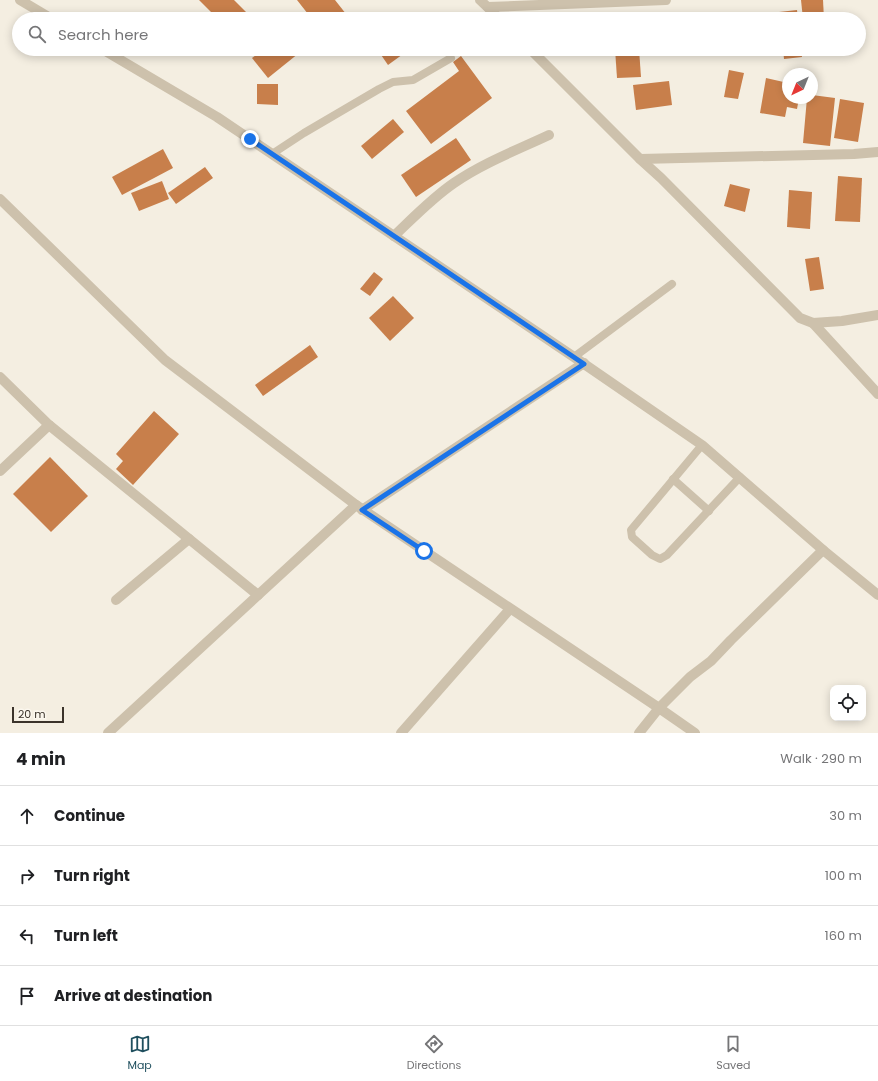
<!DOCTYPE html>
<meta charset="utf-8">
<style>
body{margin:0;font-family:Poppins,sans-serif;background:#f6f6f6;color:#202124}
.controls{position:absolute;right:12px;bottom:12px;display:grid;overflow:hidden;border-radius:8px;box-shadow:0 2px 10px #0003}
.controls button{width:36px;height:36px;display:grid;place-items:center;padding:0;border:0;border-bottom:1px solid #e0e0e0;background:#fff;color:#202124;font:20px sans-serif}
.compass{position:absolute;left:782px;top:68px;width:36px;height:36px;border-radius:50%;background:#fff;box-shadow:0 2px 10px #0003;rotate:223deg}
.scale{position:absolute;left:12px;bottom:10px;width:52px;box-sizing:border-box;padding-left:4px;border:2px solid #3b332b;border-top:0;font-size:11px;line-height:14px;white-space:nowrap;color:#3b332b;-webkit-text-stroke:3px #fbf7ee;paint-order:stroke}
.stop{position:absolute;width:12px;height:12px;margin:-9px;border:3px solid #1a73e8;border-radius:50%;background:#fff}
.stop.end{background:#1a73e8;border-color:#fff;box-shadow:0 1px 4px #0008}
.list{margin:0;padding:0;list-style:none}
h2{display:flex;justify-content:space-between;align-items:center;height:52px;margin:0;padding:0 16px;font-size:17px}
h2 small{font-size:13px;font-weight:400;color:#757577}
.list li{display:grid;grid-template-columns:26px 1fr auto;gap:12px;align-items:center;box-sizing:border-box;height:60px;padding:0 16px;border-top:1px solid #e0e0e0}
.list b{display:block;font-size:15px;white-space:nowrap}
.list em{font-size:13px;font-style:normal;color:#757577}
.icon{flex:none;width:22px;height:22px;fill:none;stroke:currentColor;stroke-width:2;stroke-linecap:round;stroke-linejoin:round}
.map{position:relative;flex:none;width:878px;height:733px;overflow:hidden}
.search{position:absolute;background:#fff;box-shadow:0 2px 10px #0003;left:12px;right:12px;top:12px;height:44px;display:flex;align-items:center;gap:10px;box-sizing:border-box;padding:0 14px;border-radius:22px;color:#757577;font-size:15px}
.sheet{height:292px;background:#fff}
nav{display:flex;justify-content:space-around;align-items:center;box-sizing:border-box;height:56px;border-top:1px solid #e0e0e0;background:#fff;font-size:11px;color:#757577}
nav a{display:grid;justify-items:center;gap:2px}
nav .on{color:#1f4f5e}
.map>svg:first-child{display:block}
.building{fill:#c87f4b}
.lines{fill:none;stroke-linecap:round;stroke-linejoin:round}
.service{stroke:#cdc1ac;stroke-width:8}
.minor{stroke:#cdc1ac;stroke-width:10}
.route{stroke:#1a73e8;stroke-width:5}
</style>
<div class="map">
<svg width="878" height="733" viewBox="0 0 878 733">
<rect width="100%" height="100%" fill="#f4eee1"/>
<g class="building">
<polygon points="199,0 234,0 253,19 218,19"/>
<polygon points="297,0 335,0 350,19 302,19 308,14"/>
<polygon points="801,0 823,0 824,19 803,19"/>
<polygon points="797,10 798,19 780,19 779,12"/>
<polygon points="604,16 604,19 574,19 574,17"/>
<polygon points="264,49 304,49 268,78 252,58"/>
<polygon points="377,49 410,49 388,65"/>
<polygon points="575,49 605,49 605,53 576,54"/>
<polygon points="615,49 639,49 641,77 617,78"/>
<polygon points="783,49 801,49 802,57 784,59"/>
<polygon points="461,56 492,98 431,144 406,111 459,71 453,62"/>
<polygon points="729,70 744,73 738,99 724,97"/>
<polygon points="766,78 788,83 788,98 799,98 797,109 787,107 785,117 760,113"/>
<polygon points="669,81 672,105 636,110 633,85"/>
<polygon points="257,84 278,84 278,105 257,104"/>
<polygon points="812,95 835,98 830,146 803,143 807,98 812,98"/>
<polygon points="840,99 864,103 858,142 834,138"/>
<polygon points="393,119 404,132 372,159 361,146"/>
<polygon points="456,138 471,160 416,197 401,175"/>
<polygon points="163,149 173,168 122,195 112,177"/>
<polygon points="205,167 213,178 176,204 168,193"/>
<polygon points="838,176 862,178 860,222 835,221"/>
<polygon points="162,181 169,199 139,211 131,193"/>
<polygon points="730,184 750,189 745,212 724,206"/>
<polygon points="789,190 812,192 810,229 787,227"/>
<polygon points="819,257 824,289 810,291 805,259"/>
<polygon points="374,272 383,279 370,296 360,289"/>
<polygon points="393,296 414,318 390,341 369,318"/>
<polygon points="310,345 318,357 263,396 255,385"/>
<polygon points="154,411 179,434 133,485 116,469 123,461 116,454"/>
<polygon points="50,457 88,496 51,532 13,494"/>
</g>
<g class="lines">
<g class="service">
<polyline points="272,154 304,133 379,89 393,82 413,80 451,58"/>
<polyline points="574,357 672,284"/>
<polyline points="702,445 631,530 632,537 652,555 660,559 667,555 740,477"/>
<polyline points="673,479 709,511"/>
</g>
<g class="minor">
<polyline points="20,0 52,19"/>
<polyline points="480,0 500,19"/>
<polyline points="488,7 666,0"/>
<polyline points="102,49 217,117 574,357 702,445 823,550 878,595"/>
<polyline points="530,49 640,159 661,178 800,318 813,323 842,321 878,315"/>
<polyline points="640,159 854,154 878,152"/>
<polyline points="0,199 165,360 356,505 659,708 695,733"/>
<path d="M394 236C413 218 432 198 454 183 483 163 517 150 549 135"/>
<polyline points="813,323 878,394"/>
<polyline points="0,377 49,425 258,595"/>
<polyline points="0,471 49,425"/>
<polyline points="362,510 584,363"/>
<polyline points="116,600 189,539"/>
<polyline points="108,733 356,505"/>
<polyline points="401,733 510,609"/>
<polyline points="639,733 659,708 690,677 711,661 731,640 823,550"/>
</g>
</g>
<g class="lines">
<polyline class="route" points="250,139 584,364 362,510 424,551"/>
</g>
</svg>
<div class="controls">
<button><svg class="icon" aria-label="locate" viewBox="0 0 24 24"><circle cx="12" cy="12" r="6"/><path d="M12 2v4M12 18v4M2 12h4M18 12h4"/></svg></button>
</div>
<svg class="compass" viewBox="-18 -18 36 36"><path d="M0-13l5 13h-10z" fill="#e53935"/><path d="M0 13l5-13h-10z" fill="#757577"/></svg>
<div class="scale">20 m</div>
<div class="stop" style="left:424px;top:551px"></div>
<div class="stop end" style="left:250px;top:139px"></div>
<div class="search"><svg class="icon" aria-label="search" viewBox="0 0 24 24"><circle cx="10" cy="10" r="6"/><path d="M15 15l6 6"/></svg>Search here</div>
</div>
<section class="sheet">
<h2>4 min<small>Walk · 290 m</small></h2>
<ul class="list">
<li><svg class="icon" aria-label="ahead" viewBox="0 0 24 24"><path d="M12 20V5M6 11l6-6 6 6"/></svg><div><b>Continue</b></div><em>30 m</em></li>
<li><svg class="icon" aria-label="right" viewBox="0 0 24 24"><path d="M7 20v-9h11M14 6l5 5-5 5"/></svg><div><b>Turn right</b></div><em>100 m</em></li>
<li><svg class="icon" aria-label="left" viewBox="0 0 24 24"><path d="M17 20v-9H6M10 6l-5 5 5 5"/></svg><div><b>Turn left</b></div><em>160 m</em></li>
<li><svg class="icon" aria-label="arrive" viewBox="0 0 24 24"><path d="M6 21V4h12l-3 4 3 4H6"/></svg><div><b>Arrive at destination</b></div></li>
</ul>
</section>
<nav>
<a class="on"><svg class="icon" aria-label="map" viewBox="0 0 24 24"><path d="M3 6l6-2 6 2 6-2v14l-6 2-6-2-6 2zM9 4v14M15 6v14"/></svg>Map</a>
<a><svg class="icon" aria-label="directions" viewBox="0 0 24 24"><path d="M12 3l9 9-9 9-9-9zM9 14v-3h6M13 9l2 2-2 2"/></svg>Directions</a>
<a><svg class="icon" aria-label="saved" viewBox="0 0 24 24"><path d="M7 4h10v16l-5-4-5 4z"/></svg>Saved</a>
</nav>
